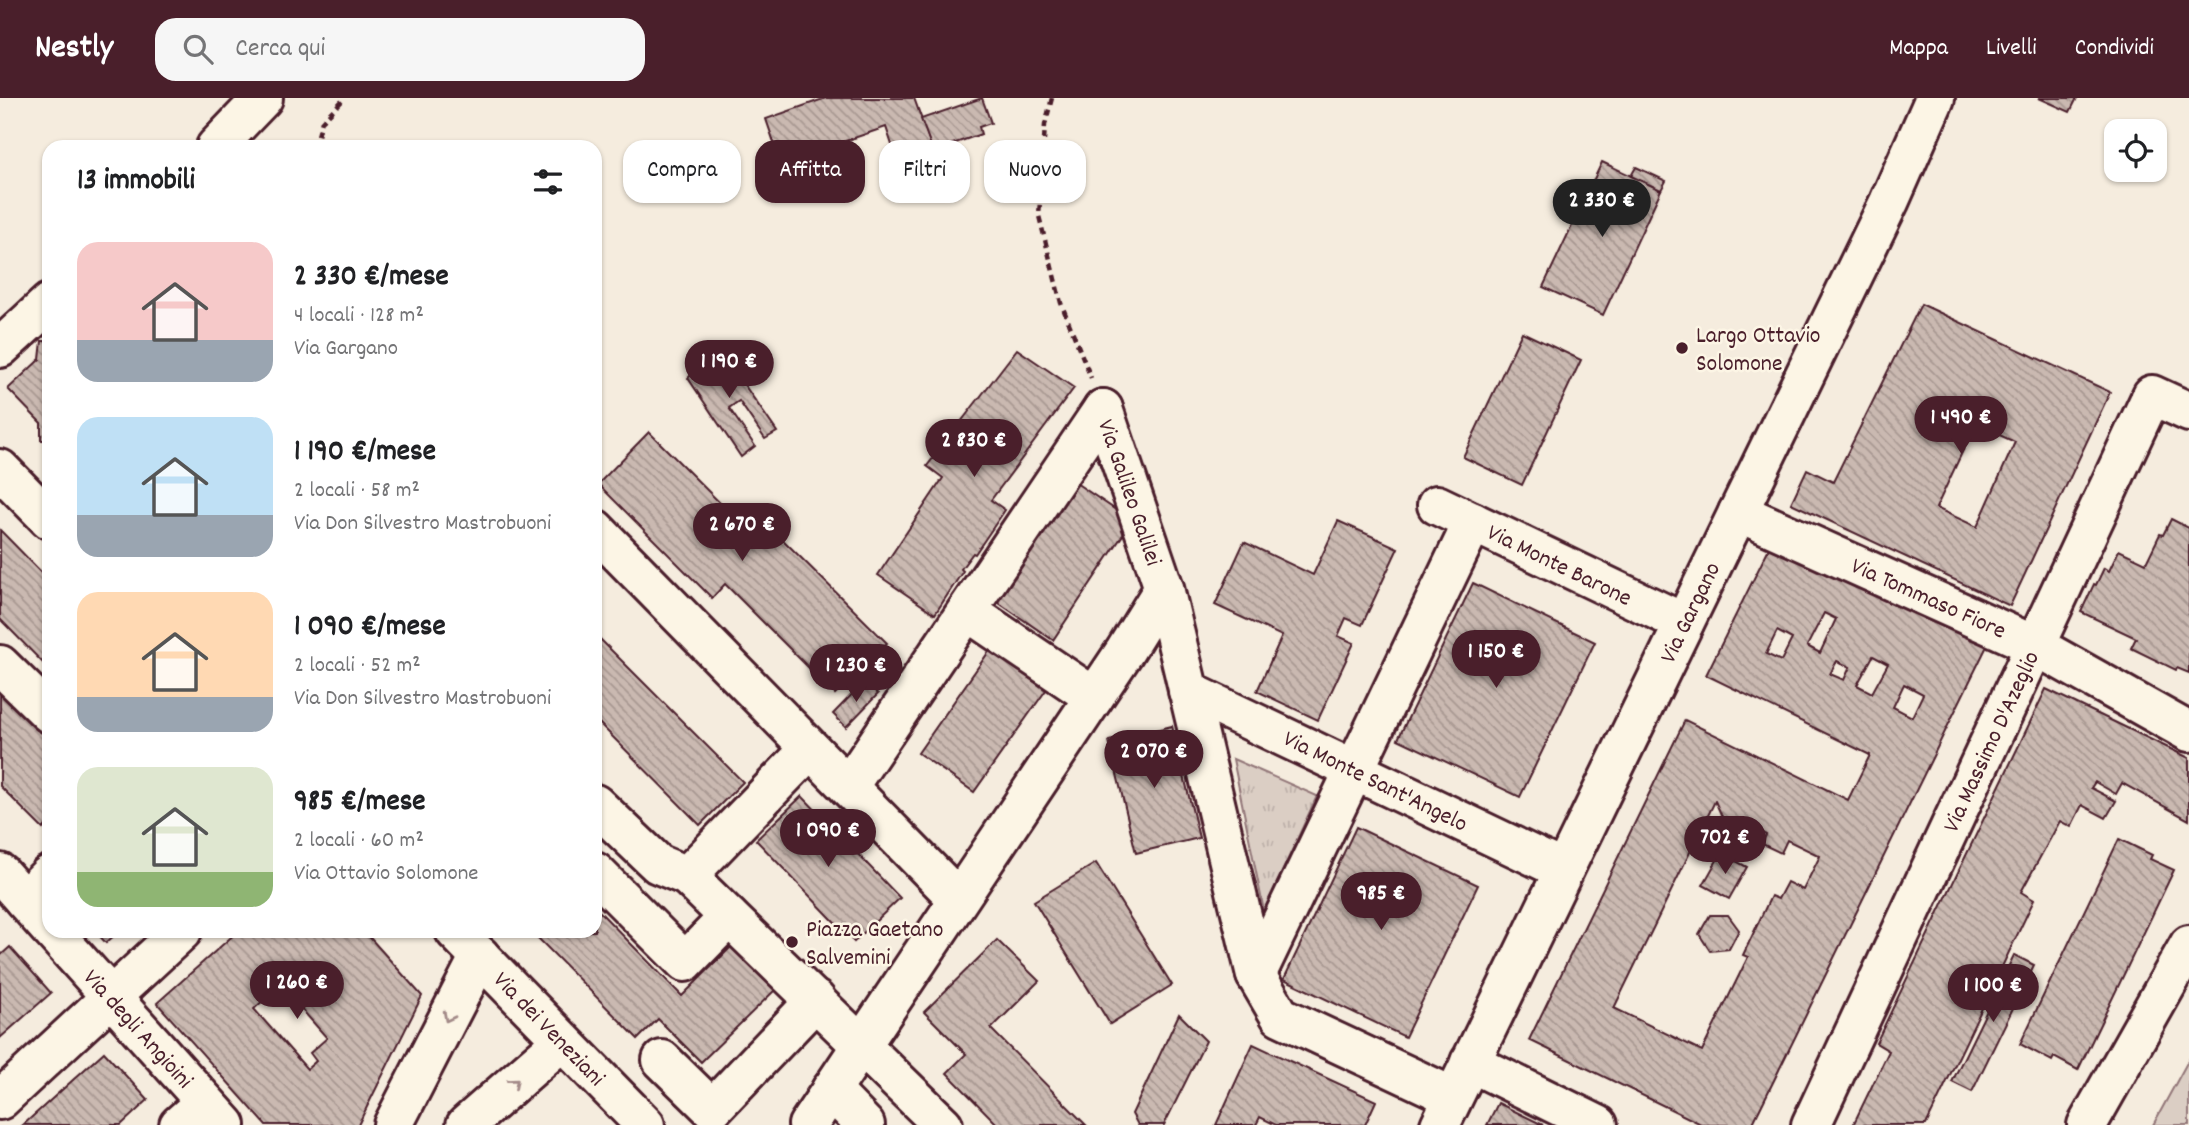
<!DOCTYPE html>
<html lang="it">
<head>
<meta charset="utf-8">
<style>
	:root { --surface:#fff; --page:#f6f6f6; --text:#202124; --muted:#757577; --accent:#4a1f2b }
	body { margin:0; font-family:Dekko,sans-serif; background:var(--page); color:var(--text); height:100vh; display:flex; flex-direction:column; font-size:26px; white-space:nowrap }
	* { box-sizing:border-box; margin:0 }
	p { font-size:23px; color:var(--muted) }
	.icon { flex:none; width:38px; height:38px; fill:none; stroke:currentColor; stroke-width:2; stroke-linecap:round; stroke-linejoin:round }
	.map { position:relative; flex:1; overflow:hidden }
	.sheet { position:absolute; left:42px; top:42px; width:560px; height:798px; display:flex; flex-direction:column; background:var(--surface); border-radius:21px; box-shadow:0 2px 5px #0004 }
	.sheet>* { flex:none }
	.guide { position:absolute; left:623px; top:42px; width:665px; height:63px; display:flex; gap:14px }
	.buttons { position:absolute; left:2104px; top:21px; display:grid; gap:14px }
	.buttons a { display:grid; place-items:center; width:63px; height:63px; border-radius:14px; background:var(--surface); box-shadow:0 2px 5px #0004; font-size:35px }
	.price { position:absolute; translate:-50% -60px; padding:0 16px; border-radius:24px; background:var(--accent); color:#fff; font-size:23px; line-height:46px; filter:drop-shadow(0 2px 4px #0008) }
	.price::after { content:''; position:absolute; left:50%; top:42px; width:21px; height:16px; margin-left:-10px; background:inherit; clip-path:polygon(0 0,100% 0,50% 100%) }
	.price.active { background:#222; color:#fff }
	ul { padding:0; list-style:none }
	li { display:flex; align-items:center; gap:21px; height:175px; padding:0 35px }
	li span { display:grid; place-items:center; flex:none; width:196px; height:140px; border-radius:21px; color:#555 }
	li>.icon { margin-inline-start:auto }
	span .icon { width:84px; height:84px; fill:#fffc; stroke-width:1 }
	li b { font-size:30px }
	h2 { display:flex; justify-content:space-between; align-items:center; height:84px; padding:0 35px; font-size:30px }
	.chip { padding:0 24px; border-radius:21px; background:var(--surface); box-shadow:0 2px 5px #0004; font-size:24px; line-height:63px }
	.chip.active { background:var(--accent); color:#fff }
	header { display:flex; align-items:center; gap:42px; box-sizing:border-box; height:98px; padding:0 35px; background:var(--accent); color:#fff }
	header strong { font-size:33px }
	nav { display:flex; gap:38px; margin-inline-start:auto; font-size:24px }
	.search { width:490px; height:63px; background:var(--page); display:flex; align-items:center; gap:18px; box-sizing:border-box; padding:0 24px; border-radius:21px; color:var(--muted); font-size:26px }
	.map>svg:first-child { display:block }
	.grass { fill:url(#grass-tufts); stroke:#927678; stroke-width:2 }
	.park { fill:#dbcec4; stroke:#927678; stroke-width:2 }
	.building { fill:url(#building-back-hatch); stroke:#4a1f2b; stroke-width:2; fill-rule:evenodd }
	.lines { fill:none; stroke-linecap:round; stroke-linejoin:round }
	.minor-casing { stroke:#4a1f2b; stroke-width:44 }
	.major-casing { stroke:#4a1f2b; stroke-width:44 }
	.path { stroke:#4a1f2b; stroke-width:4.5; stroke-dasharray:7 5; stroke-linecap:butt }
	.minor { stroke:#fcf5e5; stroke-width:38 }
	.major { stroke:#fcf5e5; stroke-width:38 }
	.oneway { stroke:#a38a88 }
	.poi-dot { fill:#4a1f2b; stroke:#fcf5e5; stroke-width:2.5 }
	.labels { text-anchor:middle; stroke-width:5; stroke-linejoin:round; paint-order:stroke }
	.poi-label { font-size:24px; fill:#4a1f2b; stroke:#fcf5e5; text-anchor:start }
	.street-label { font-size:24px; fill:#4a1f2b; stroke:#fcf5e5 }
</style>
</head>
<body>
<header>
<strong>Nestly</strong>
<div class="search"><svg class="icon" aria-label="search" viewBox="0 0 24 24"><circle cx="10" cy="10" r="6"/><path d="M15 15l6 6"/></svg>Cerca qui</div>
<nav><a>Mappa</a><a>Livelli</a><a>Condividi</a></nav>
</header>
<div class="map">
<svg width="2189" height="1027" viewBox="0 0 2189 1027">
	<defs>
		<pattern id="grass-tufts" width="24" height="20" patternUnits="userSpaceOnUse" patternTransform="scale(1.75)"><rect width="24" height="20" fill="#dbcec4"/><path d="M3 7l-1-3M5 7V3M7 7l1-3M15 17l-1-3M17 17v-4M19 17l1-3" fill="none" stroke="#bdb0a9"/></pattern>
		<pattern id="building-back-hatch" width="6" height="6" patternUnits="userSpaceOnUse" patternTransform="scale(1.75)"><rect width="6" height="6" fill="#cab9b1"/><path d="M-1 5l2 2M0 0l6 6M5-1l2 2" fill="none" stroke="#a69690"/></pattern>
	</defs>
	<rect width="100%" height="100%" fill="#f5ecde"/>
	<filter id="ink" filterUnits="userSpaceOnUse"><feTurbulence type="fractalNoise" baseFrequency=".0143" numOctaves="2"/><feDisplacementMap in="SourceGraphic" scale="14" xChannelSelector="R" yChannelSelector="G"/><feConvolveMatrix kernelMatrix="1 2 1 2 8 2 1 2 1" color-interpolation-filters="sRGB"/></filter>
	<g filter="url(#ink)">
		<polygon class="grass" points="1233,661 1317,698 1264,813"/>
		<polygon class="park" points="2189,961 2189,1027 2153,1027"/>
		<g class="building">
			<polygon points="826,0 914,0 933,53 907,62 911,70 901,74 886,29 781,65 766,21"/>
			<polygon points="982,0 991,25 979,29 981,36 933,53 921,21"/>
			<polygon points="2039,0 2077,0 2070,14"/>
			<polygon points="1602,64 1661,92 1603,217 1543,189"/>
			<polygon points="1636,69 1666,83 1661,92 1631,78"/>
			<path d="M1921,206l189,88 -100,214 -219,-103 16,-34 26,13zM1981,314l12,6 -5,12 27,12 -38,85 -41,-19z"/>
			<polygon points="1522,234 1581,262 1522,387 1463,359"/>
			<polygon points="42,243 49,243 49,342 41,342 41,325 8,291 40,261"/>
			<polygon points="718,249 777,334 765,341 739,303 729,310 755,348 741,359 688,280"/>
			<polygon points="1017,251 1074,290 991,402 1005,412 975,456 973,455 961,471 963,473 935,516 878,477 943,380 927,368"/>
			<polygon points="649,334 759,444 772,431 887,545 835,596 725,486 712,500 598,386"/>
			<polygon points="1073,383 1132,423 1053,542 993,501"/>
			<polygon points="2171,421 2189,430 2189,575 2177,570 2176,572 2131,550 2136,540 2081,514 2094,486 2096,487 2104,470 2109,473 2119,452 2146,465 2160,436 2163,437"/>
			<polygon points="1338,423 1398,450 1362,527 1346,520 1338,538 1354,545 1318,622 1257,593 1282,538 1215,507 1244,444 1313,477"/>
			<polygon points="0,432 49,482 49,571 0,521"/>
			<path d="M1769,450l218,98 -235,479h-49l-174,-85 156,-320 163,80 22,-45 -164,-80zM1824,515l12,6 -16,34 -13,-7zM1777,533l15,8 -11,22 -15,-7zM1873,558l15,8 -16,29 -15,-8zM1837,563l13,6 -6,13 -14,-6zM1904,586l19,10 -11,23 -19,-10zM1715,703l13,29 6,-11 32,16 -4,9 19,9 6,-13 33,16 -17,34 -16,-8 -9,17 -7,-3 -28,59 5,2 -46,94 -88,-43z"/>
			<polygon points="1473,485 1595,544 1520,699 1398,641"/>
			<polygon points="595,536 743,684 700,727 595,621"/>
			<polygon points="990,552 1046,592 974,694 918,655"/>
			<polygon points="865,583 878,596 846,629 833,616"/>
			<polygon points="0,584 49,634 49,725 43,731 0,688"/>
			<polygon points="2046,591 2189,660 2189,722 2122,685 2116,696 2095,684 2091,690 2116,703 2106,720 2082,707 2071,729 2060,723 2021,794 2034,802 1926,1027 1853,1027 1889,953 1876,945"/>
			<polygon points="1172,628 1199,740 1136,755 1109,643"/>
			<polygon points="802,698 900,800 854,844 756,742"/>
			<polygon points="1356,729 1478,787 1405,939 1284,881"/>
			<polygon points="2119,741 2152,757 2150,761 2174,772 2078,972 2054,959 2052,963 2020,946"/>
			<polygon points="1721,755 1747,769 1729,801 1703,787"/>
			<polygon points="1096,765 1172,887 1110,926 1034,803"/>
			<polygon points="595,809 682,898 733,847 777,890 701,964 658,921 638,941 531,833 595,833"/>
			<polygon points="1710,817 1728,817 1739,832 1729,851 1710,853 1699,836"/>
			<polygon points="95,833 119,833 106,845"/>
			<path d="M238,833h126l58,65 -64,129h-92l-109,-122zM280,887l47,53 -17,15 6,8 -9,8 -53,-60z"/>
			<polygon points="997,842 1039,883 991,931 1086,1027 998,1027 947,975 966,956 924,914"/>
			<polygon points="10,849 51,895 0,940 0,858"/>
			<polygon points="2014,857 2034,867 1972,994 1952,984"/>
			<polygon points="1179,916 1206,943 1164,1027 1138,1027 1132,1016"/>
			<polygon points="1253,946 1376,1003 1365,1027 1276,1027 1260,1019 1256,1027 1216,1027"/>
			<polygon points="104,954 148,1002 121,1027 23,1027"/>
			<polygon points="1498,1005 1543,1027 1487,1027"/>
		</g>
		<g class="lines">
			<defs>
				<g id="minor">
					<polyline points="216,49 263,0"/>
					<polyline points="0,250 49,205"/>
					<polyline points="0,371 49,421"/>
					<polyline points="1437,407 1684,525"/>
					<polyline points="1738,414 2034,547 2189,634"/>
					<polyline points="595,431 958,801"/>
					<polyline points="1164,490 1256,877 1280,918 1453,999"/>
					<polyline points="967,513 1094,599"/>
					<polyline points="0,567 49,615"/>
					<polyline points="1188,593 1563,772"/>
					<polyline points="810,651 687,778 943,1027"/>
					<polyline points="848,689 1103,311"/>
					<polyline points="595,706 658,766 687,778"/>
					<polyline points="595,774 685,864 729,819"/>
					<polyline points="0,775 49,830"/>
					<polyline points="24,802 49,777"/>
					<polyline points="52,833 226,1027"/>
					<polyline points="455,833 645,1027"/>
					<polyline points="1256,877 1473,424"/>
					<polyline points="662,962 712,1011 816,902"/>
					<polyline points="1470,964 1598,1027"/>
					<polyline points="831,992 865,1027"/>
					<polyline points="0,1002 182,833"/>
					<polyline points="179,1027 205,1004"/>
					<polyline points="393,1027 480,858"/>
					<polyline points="466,1027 562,943"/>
					<polyline points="808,1027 1125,553 1164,490 1103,311"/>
					<polyline points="1811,1027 2152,297 2189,314"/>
					<polyline points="2087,1027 2189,847"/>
				</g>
				<polyline id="major" points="1440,1027 1889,104 1935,0"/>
			</defs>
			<use href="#minor" class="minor-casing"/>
			<use href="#major" class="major-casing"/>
			<g class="path">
				<polyline points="1052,0 1045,27 1039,118 1061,205 1091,280"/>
				<polyline points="315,49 322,23 345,0"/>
			</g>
			<use href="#minor" class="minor"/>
			<use href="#major" class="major"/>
		</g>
		<defs><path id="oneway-chevron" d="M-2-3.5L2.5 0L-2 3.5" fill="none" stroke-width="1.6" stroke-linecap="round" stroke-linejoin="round" transform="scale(1.75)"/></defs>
		<g class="oneway">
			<use href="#oneway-chevron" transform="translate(448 919) rotate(117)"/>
			<use href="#oneway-chevron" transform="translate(514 985) rotate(-41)"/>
		</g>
	</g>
	<g class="poi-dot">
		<circle cx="1682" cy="250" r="7"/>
		<circle cx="792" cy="844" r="7"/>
	</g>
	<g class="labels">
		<g class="poi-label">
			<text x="1696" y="244">Largo Ottavio<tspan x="1696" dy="28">Solomone</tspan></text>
			<text x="806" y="838">Piazza Gaetano<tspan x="806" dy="28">Salvemini</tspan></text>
		</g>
		<g class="street-label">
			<text transform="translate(1131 394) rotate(71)" y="8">Via Galileo Galilei</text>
			<text transform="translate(1560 466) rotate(26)" y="8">Via Monte Barone</text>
			<text transform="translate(1929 499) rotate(24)" y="8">Via Tommaso Fiore</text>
			<text transform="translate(1689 514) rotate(-64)" y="8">Via Gargano</text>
			<text transform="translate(1990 643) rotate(-65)" y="8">Via Massimo D'Azeglio</text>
			<text transform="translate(1376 682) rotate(26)" y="8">Via Monte Sant'Angelo</text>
			<text transform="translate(139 930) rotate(48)" y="8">Via degli Angioini</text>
			<text transform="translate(550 930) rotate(46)" y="8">Via dei Veneziani</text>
		</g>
	</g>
</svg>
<div class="buttons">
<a><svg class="icon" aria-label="locate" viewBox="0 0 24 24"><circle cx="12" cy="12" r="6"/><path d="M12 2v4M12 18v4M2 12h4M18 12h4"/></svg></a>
</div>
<b class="price active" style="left:1602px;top:141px">2 330 €</b>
<b class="price" style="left:729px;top:302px">1 190 €</b>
<b class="price" style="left:1961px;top:358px">1 490 €</b>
<b class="price" style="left:974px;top:381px">2 830 €</b>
<b class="price" style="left:742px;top:465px">2 670 €</b>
<b class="price" style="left:1496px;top:592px">1 150 €</b>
<b class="price" style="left:856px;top:606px">1 230 €</b>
<b class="price" style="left:1154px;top:692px">2 070 €</b>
<b class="price" style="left:828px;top:771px">1 090 €</b>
<b class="price" style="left:1725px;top:778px">702 €</b>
<b class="price" style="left:1381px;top:834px">985 €</b>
<b class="price" style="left:297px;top:923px">1 260 €</b>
<b class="price" style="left:1993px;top:926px">1 100 €</b>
<div class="guide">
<a class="chip">Compra</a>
<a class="chip active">Affitta</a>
<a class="chip">Filtri</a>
<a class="chip">Nuovo</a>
</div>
<section class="sheet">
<h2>13 immobili<svg class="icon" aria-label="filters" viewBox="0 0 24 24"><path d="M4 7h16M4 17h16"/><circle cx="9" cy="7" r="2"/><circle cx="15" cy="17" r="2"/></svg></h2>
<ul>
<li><span style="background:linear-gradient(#f6c9c9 70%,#9aa5b1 0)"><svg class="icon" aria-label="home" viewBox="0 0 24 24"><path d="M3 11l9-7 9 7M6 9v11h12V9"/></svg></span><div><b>2 330 €/mese</b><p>4 locali · 128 m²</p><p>Via Gargano</p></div></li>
<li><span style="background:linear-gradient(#bfe0f5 70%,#9aa5b1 0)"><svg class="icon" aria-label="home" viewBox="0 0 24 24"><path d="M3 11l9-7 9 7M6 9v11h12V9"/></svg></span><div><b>1 190 €/mese</b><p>2 locali · 58 m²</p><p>Via Don Silvestro Mastrobuoni</p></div></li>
<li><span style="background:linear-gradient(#ffd9b3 75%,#9aa5b1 0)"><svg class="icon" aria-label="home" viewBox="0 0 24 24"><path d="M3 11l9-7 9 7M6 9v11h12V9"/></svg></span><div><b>1 090 €/mese</b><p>2 locali · 52 m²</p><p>Via Don Silvestro Mastrobuoni</p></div></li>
<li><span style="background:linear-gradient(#dfe7d0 75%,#8fb573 0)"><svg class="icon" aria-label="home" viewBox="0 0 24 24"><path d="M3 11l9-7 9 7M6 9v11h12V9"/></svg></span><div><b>985 €/mese</b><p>2 locali · 60 m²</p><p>Via Ottavio Solomone</p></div></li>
</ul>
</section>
</div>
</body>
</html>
